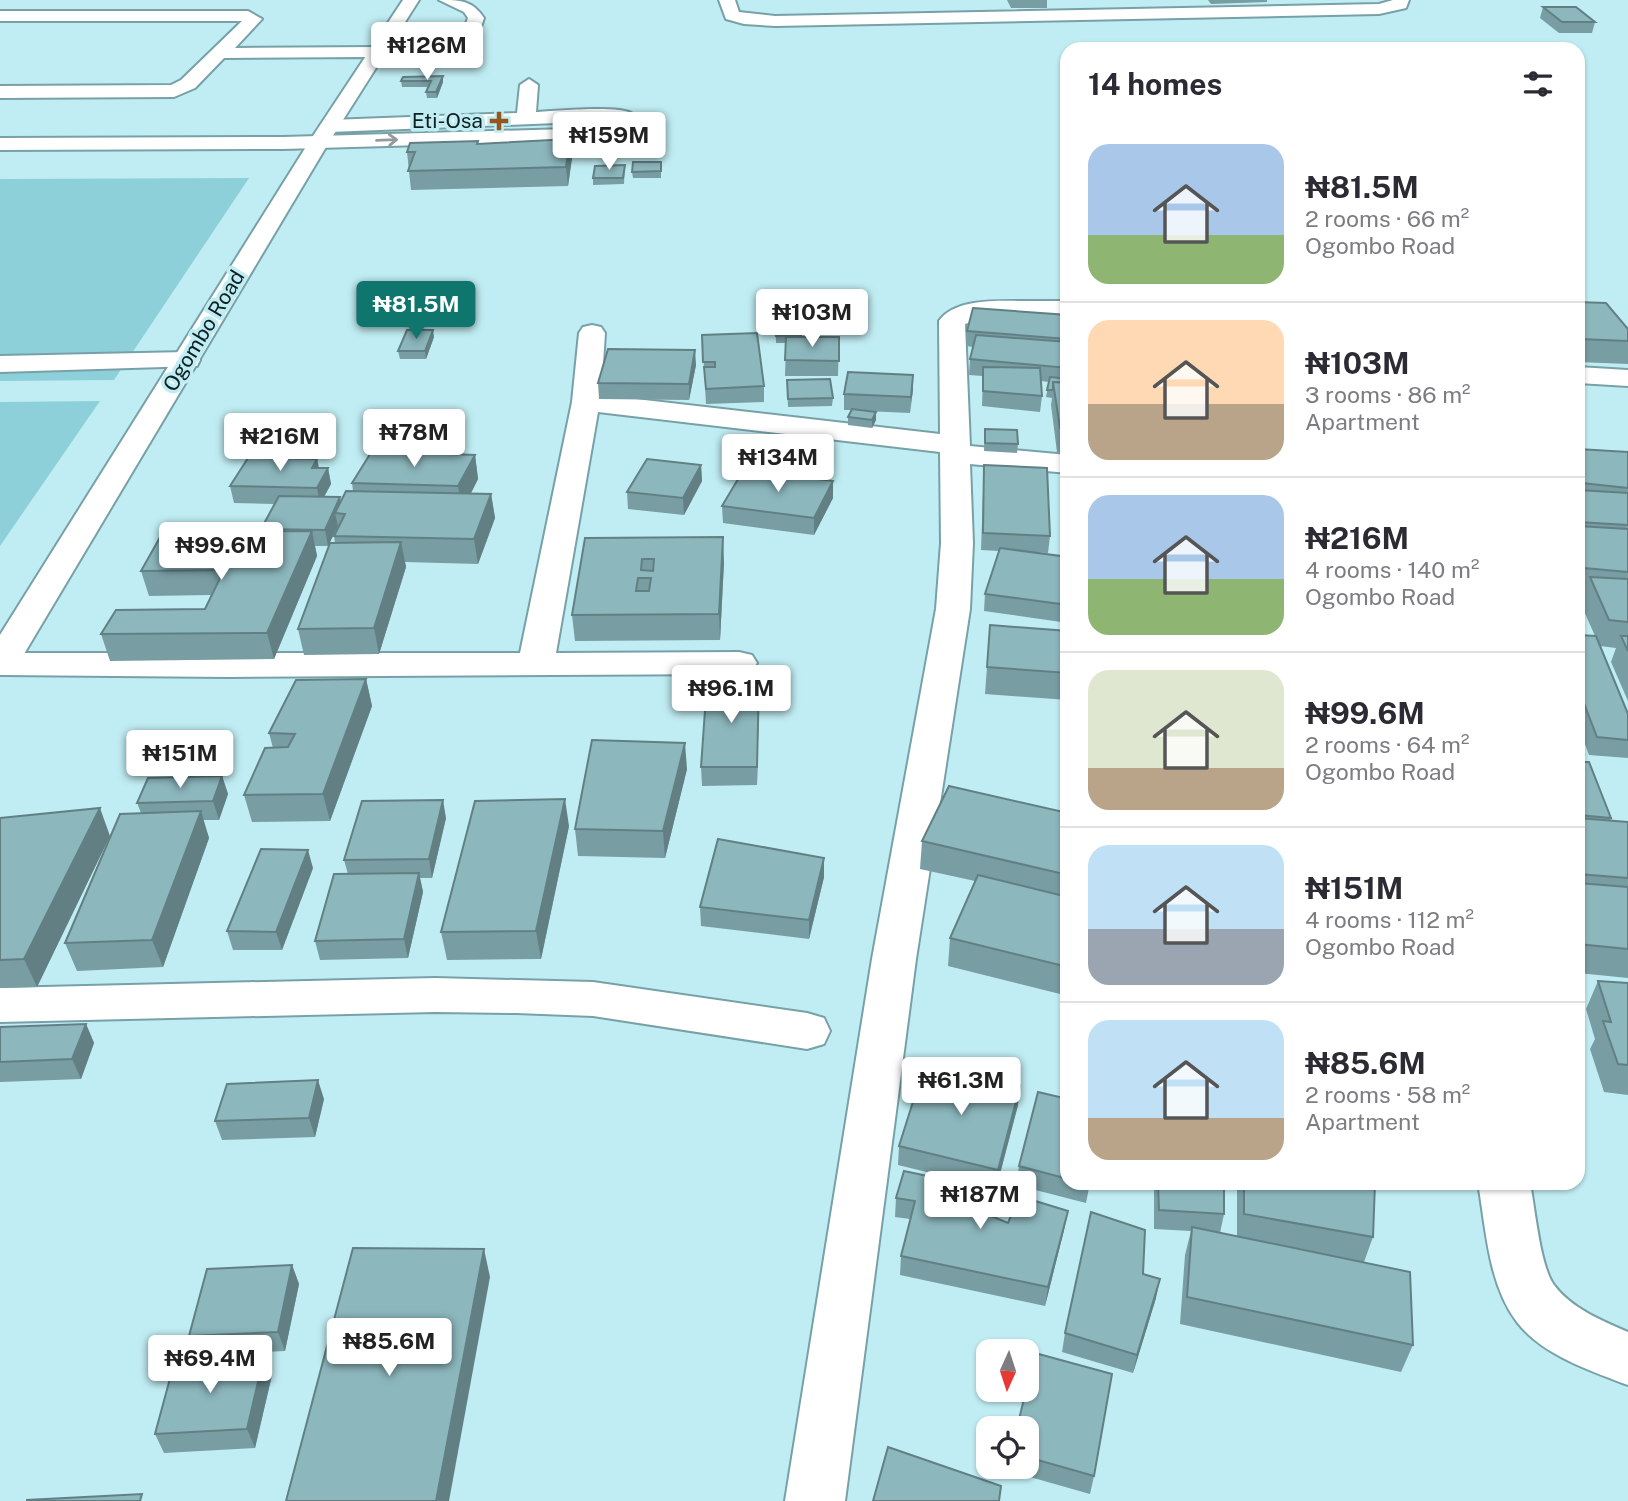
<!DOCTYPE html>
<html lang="en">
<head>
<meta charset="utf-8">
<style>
	:root { --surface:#fff; --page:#f7f7f7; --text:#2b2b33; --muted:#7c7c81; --line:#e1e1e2; --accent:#0f766e }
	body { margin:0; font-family:"Public Sans",sans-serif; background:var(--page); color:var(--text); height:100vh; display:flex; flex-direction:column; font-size:26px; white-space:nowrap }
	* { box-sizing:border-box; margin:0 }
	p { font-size:23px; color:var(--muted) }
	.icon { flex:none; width:38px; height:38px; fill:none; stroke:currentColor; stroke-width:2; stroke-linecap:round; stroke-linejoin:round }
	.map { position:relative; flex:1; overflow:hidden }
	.drawer { position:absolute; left:1060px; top:42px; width:525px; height:1148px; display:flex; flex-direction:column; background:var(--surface); border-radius:21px; box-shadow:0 2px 5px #0004 }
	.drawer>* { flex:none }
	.needle { width:46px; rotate:183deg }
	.fabs { position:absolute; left:976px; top:1339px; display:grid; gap:14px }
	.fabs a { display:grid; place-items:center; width:63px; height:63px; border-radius:14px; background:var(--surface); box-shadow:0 2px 5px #0004; font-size:35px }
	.price { position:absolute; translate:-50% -60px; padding:0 16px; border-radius:7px; background:#fff; color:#222; font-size:23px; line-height:46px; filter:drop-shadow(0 2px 4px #0008) }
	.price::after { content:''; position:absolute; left:50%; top:42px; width:21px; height:16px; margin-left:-10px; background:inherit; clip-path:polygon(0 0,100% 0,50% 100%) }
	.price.active { background:var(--accent); color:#fff }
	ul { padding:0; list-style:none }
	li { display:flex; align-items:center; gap:21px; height:175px; padding:0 28px }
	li+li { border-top:2px solid var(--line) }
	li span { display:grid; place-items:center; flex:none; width:196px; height:140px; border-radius:21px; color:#555 }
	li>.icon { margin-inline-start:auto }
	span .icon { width:84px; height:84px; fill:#fffc; stroke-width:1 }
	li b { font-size:30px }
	h2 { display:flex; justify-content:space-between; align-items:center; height:84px; padding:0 28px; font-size:30px }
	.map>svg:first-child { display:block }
	.green { fill:#8ed0d9 }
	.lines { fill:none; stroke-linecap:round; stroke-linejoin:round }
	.minor-casing { stroke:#77a1a7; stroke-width:4 }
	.major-casing { stroke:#77a1a7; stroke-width:4 }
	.minor { fill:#fff; fill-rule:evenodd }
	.major { fill:#fff; fill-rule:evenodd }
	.wall { fill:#789da3 }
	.shaded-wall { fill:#628084 }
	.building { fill:#8cb7bd; stroke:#628084; stroke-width:2; fill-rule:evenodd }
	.oneway { stroke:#939b9c }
	.poi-dot { fill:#95551e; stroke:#c0edf3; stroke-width:2.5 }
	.labels { text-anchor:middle; stroke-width:7; stroke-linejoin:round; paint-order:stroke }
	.far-poi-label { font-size:21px; fill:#0f2022; stroke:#c0edf3; text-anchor:end }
	.far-street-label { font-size:21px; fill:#0f2022; stroke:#c0edf3 }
</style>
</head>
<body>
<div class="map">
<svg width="1628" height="1501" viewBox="0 0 1628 1501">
	<rect width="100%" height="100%" fill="#c0edf3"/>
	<g class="green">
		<polygon points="249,178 114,380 0,381 0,179"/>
		<polygon points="100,401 0,546 0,402"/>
	</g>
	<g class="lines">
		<defs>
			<g id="minor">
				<path d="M439,0c21,0 33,0 45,18l-10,29 -47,14 -54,5 -6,-1 -3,-4 2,-4 -142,1 -29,30 -21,9 -174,1v-12l171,-1 10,-5 61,-59h-242v-10h248l14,8 -27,29 144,-1 6,1 1,6 39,-3 35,-11 8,-22 -4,-6z"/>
				<polygon points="719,0 735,0 739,12 775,16 1379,4 1393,0 1409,0 1406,8 1379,14 775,26 744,24 726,19"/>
				<path d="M529,79l9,6 -2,27c18,-1 82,-7 95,1 1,1 6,8 7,9l-5,10 -32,8 -318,9 -283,1v-12l283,-1 318,-9 16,-4 -11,-3 -276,11 -7,-2 -3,-4 3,-4 7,-2 187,-7 3,-28z"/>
				<path d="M1025,301h43v16h-79l-24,7 5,122 98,9v18l-98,-9 3,79 -3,66 -54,350 -71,542h-60l87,-542 64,-350 5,-66 -1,-91 -342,-40 -42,241 183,-1 13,3 5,8 -5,8 -13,3 -511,3 -227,-2 -1,-22h520l52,-251 7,-69 4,-6 9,-2 9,2 4,6 -4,62 339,39 -1,-113c16,-23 61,-20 86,-20z"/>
				<polygon points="187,352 197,354 200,360 197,366 0,372 0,356"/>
				<polygon points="1578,367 1628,370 1628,386 1578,383"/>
				<polygon points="435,978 593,982 807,1013 824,1018 830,1031 824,1044 807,1049 593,1016 516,1013 435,1012 0,1022 0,988"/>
				<path d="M1478,1183h52c5,25 10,83 24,102 17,23 48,36 74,47v53c-37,-14 -86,-30 -111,-63 -29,-38 -31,-94 -39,-139z"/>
			</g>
			<polygon id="major" points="403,0 419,0 329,142 18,664 13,672 0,675 0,635 309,142"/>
		</defs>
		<use href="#minor" class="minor-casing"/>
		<use href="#major" class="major-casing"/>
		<use href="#minor" class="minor"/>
		<use href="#major" class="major"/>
	</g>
	<g class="wall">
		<polygon points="1007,0 1047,0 1047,8 1011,8"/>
		<polygon points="1208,0 1267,0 1267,2 1211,4"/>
		<polygon points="1543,7 1595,22 1592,33 1559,33 1540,18"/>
		<polygon points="403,77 443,82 437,98 427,98 426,92 428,87 402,87 401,81"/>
		<polygon points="478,141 478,144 572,158 568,186 411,190 407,152"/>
		<polygon points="661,162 661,178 633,178 632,172"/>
		<polygon points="625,165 624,184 593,185 593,178"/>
		<polygon points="1578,302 1628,329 1628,364 1578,362"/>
		<polygon points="800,312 801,337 839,337 838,376 785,376 786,343 776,343 775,313"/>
		<polygon points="1068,315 1068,452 1057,452 1051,405 1052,398 1046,397 1049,382 1041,381 1042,396 1040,412 982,406 983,376 969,375 970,359 973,347 966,346 967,331"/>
		<polygon points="702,335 764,386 764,402 706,404"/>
		<polygon points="434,337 426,359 400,359 398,351"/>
		<polygon points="696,365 689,400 599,399 598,383"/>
		<polygon points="913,375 910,413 865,411 876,420 872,428 848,425 848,417 851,410 844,410 844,394"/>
		<polygon points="787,380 833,398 832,406 788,407"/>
		<polygon points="447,424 450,440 444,454 475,455 478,479 471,493 491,494 495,518 478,564 405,562 406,567 379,654 304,655 298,629 335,543 334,536 338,526 328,546 315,546 317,556 274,659 110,661 101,634 205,609 211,595 149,596 141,571 262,531 261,529 275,504 234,503 230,486 317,459 319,468 328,468 331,484 324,497 341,502 353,491 352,483 377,452"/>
		<polygon points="985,429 1018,444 1017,453 984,451"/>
		<polygon points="1578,449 1628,452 1628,701 1611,662 1616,648 1600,646 1628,714 1628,758 1589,755 1578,725 1578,635 1595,636 1580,602 1583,594 1578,594"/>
		<polygon points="701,465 702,481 684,515 628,509 627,492"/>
		<polygon points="984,465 1050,536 1048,553 1032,552 1068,557 1068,623 984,611 985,594 999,551 981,550"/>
		<polygon points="1067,479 1068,479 1068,528 1064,503"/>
		<polygon points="833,481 833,498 814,535 723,523 722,506"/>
		<polygon points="585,538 724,562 720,640 575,641 572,615"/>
		<polygon points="990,625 1068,631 1068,700 985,694"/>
		<polygon points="366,679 372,706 330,821 252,822 244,795 273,748 269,733"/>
		<polygon points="759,699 757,785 702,786 701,767"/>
		<polygon points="1578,762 1611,818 1610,821 1628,822 1628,978 1578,973"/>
		<polygon points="687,769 665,858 578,856 575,829"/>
		<polygon points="222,776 228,794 219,820 203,820 209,838 163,967 77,971 65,943 141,813 137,803"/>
		<polygon points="1068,813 1068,996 948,966 950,938 975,881 920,869 922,841"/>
		<polygon points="0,818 110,836 37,987 0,988"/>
		<polygon points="446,818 432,878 420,878 423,892 408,958 320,960 315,941 348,874 344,860"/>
		<polygon points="569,826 541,959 447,960 441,932"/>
		<polygon points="824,858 824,877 809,939 701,926 700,907"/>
		<polygon points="313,868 282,950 233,950 227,931"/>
		<polygon points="1598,981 1628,983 1628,1095 1604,1092 1590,1049 1595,1039 1586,1009"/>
		<polygon points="86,1024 94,1043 81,1079 0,1082 0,1027"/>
		<polygon points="324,1099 315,1137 222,1140 215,1121"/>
		<polygon points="1068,1099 1068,1183 1090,1183 1086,1203 1016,1185 1019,1166"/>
		<polygon points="1018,1105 996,1189 898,1165 899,1146"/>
		<polygon points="904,1171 991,1216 1008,1223 1068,1211 1064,1230 1045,1306 900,1275 901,1256 910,1219 895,1217 896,1198"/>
		<polygon points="1154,1183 1224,1183 1224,1214 1220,1233 1237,1236 1237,1183 1375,1183 1373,1237 1364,1262 1413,1345 1401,1372 1180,1324 1185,1255 1191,1231 1154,1229"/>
		<polygon points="292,1265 299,1284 285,1351 197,1355 189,1336"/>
		<polygon points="1143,1274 1156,1298 1133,1373 1062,1352 1065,1333"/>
		<polygon points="272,1375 255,1448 164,1453 155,1434"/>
		<polygon points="1027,1428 1094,1476 1090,1494 1009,1471 1009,1466 1027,1466"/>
	</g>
	<g class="shaded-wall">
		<polygon points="443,76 443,82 437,98 436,92"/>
		<polygon points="570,139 572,158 568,186 566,167"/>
		<polygon points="433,330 434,337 426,359 425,351"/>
		<polygon points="695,350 696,365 689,400 689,384"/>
		<polygon points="913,375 913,390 910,413 911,397"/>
		<polygon points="876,412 876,420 872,428 872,420"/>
		<polygon points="447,424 450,440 438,469 435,452"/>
		<polygon points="475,455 478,479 462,511 458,486"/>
		<polygon points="317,459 320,475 312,468"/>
		<polygon points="701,465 702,481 684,515 683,498"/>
		<polygon points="328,468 331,484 320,504 317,488"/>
		<polygon points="833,481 833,498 814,535 814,518"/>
		<polygon points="491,494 495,518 478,564 474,539"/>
		<polygon points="340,497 343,514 335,513 338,526 328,546 325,530"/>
		<polygon points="312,531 317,556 274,659 267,633"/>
		<polygon points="723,537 724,562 720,640 719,614"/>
		<polygon points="401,542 406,567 379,654 374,628"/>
		<polygon points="366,679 372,706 330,821 323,794"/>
		<polygon points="759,681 759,699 757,785 757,767"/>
		<polygon points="685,743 687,769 665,858 663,831"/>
		<polygon points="222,776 228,794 219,820 213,801"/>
		<polygon points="565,799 569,826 541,959 536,931"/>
		<polygon points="443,800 446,818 432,878 429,859"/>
		<polygon points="100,808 110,836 37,987 24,959"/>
		<polygon points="201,811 209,838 163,967 152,940"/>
		<polygon points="308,850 313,868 282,950 276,932"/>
		<polygon points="824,858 824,877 809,939 809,920"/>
		<polygon points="419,873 423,892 408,958 404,939"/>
		<polygon points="86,1024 94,1043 81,1079 72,1059"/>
		<polygon points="318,1080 324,1099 315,1137 309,1118"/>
		<polygon points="1020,1086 1018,1105 996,1189 998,1170"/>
		<polygon points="1068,1211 1064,1230 1045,1306 1048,1287"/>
		<polygon points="484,1249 490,1277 449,1501 436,1501"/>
		<polygon points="292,1265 299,1284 285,1351 278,1332"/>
		<polygon points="1160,1279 1156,1298 1133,1373 1137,1355"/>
		<polygon points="264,1356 272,1375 255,1448 247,1429"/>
	</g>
	<g class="building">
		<polygon points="1543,7 1576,7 1595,22 1562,22"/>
		<polygon points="443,76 436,92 426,92 431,81 401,81 403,77"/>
		<polygon points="570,139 566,167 408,171 415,152 407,152 410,143 478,141 477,144"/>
		<polygon points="633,162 661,162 661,171 632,172"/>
		<polygon points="625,165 623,178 593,178 595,166"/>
		<polygon points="1578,302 1606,303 1628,329 1628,341 1579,339"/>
		<polygon points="973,308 1068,315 1068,339 967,331"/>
		<polygon points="800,312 801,335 776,336 775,313"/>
		<polygon points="407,330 433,330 425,351 398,351"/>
		<polygon points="757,333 764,386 706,389 704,367 715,367 715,362 703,362 702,335"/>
		<polygon points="976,335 1068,342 1068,368 970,359"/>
		<polygon points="786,337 839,337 839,361 785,360"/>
		<polygon points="608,349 695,350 689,384 598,383"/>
		<polygon points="983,367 1040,368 1042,396 983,391"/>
		<polygon points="848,372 913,375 911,397 844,394"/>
		<polygon points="1050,377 1068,379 1068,383 1053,382 1053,390 1047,390"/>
		<polygon points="830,379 833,398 788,399 787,380"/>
		<polygon points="1053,382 1068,383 1068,428 1060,428"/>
		<polygon points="852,409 876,412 872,420 848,417"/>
		<polygon points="389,424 447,424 435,452 377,452"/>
		<polygon points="985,429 1017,430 1018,444 985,443"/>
		<polygon points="1578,449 1628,452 1628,488 1582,483 1578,476"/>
		<polygon points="372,451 475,455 458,486 352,483"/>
		<polygon points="248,458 317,459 312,468 328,468 317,488 230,486"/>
		<polygon points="647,459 701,465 683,498 627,492"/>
		<polygon points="984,465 1047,468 1050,536 983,533"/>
		<polygon points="744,469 833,481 814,518 722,506"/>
		<polygon points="1578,490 1628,493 1628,525 1578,522"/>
		<polygon points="346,491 491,494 474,539 334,536 345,514 335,513"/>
		<polygon points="279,496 340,497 325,530 261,529"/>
		<polygon points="1578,526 1628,529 1628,572 1584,568 1578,556"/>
		<polygon points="312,531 267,633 101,634 116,610 205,609 224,570 141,571 163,532"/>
		<path d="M723,537l-4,77 -147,1 13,-77zM642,559h12l-1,12 -12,-1zM638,578h13l-2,13h-13z"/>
		<polygon points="401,542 374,628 298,629 330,543"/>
		<polygon points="1000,548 1068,557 1068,605 985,594"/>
		<polygon points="1590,577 1628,579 1628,622 1609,620"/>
		<polygon points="990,625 1068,631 1068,673 987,667"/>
		<polygon points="1578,635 1596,636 1628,714 1628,740 1597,737 1578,688"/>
		<polygon points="1621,636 1628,636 1628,651"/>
		<polygon points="366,679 323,794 244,795 265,748 288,747 295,734 269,733 296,680"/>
		<polygon points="759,681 757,767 701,767 707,682"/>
		<polygon points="592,740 685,743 663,831 575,829"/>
		<polygon points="1578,762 1589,762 1611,818 1578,815"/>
		<polygon points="222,776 213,801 137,803 148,778"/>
		<polygon points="949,786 1068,813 1068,875 922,841"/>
		<polygon points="565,799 536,931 441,932 475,801"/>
		<polygon points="443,800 429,859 344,860 362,801"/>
		<polygon points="100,808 24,959 0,960 0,818"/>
		<polygon points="201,811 152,940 65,943 120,814"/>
		<polygon points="1578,818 1628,822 1628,878 1578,874"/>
		<polygon points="718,839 824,858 809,920 700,907"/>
		<polygon points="261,849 308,850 276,932 227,931"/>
		<polygon points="419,873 404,939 315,941 334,874"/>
		<polygon points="978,875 1068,897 1068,967 950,938"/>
		<polygon points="1578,883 1628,887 1628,949 1578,944"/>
		<polygon points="1598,981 1628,983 1628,1065 1618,1064 1603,1021 1611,1022"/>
		<polygon points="86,1024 72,1059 0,1062 0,1027"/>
		<polygon points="925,1064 1020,1086 998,1170 899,1146"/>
		<polygon points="318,1080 309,1118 215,1121 227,1084"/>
		<polygon points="1038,1092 1068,1099 1068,1179 1019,1166"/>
		<polygon points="904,1171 994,1190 991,1216 1008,1223 1019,1196 1068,1211 1048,1287 901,1256 915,1201 896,1198"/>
		<polygon points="1158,1183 1224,1183 1224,1214 1159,1210"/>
		<polygon points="1244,1183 1375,1183 1373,1237 1244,1214"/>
		<polygon points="1091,1212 1145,1230 1143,1274 1160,1279 1137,1355 1065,1333"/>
		<polygon points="1192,1227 1410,1272 1413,1345 1187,1297"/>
		<polygon points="353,1248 484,1249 436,1501 286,1501"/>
		<polygon points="292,1265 278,1332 189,1336 207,1269"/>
		<polygon points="1035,1353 1112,1374 1094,1476 1027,1457 1027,1428 1017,1428 1026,1390 1027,1390 1027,1385"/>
		<polygon points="264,1356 247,1429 155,1434 175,1360"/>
		<polygon points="888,1447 1001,1486 999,1501 873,1501"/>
		<polygon points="142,1494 140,1501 27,1501 27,1500"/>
	</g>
	<defs><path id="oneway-shaft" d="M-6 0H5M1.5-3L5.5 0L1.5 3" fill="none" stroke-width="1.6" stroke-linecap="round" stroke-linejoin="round" transform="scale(1.75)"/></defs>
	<use class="oneway" href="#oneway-shaft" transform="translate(387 140) rotate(-2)"/>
	<path class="poi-dot" d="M495.5 110.5h7v7h7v7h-7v7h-7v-7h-7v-7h7z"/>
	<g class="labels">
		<g class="far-poi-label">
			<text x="483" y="128">Eti-Osa</text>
		</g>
		<g class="far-street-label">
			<text transform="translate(204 331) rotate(-59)" y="7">Ogombo Road</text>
		</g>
	</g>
</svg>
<div class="fabs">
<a><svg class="needle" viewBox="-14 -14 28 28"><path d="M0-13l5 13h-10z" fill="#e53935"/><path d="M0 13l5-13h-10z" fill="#7c7c81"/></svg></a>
<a><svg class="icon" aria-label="locate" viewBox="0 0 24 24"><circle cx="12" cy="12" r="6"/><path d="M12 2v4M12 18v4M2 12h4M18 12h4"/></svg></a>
</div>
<b class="price" style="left:427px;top:82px">₦126M</b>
<b class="price" style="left:609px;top:172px">₦159M</b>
<b class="price active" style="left:416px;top:341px">₦81.5M</b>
<b class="price" style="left:812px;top:349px">₦103M</b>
<b class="price" style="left:414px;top:469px">₦78M</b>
<b class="price" style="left:280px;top:473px">₦216M</b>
<b class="price" style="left:778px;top:494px">₦134M</b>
<b class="price" style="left:221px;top:582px">₦99.6M</b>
<b class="price" style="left:731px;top:725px">₦96.1M</b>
<b class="price" style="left:180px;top:790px">₦151M</b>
<b class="price" style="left:961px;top:1117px">₦61.3M</b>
<b class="price" style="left:980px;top:1231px">₦187M</b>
<b class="price" style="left:389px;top:1378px">₦85.6M</b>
<b class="price" style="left:210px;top:1395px">₦69.4M</b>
<section class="drawer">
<h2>14 homes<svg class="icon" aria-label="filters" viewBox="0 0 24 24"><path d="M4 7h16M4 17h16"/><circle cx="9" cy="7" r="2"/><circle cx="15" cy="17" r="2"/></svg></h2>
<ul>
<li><span style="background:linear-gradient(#a9c7e8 65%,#8fb573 0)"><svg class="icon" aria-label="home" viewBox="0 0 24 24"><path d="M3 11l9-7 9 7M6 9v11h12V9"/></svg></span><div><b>₦81.5M</b><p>2 rooms · 66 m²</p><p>Ogombo Road</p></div></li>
<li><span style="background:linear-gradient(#ffd9b3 60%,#b9a48a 0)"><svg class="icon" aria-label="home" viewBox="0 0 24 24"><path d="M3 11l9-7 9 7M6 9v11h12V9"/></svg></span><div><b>₦103M</b><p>3 rooms · 86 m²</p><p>Apartment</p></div></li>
<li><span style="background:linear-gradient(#a9c7e8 60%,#8fb573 0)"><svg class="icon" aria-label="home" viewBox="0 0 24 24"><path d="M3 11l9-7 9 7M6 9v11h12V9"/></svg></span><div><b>₦216M</b><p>4 rooms · 140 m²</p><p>Ogombo Road</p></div></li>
<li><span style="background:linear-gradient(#dfe7d0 70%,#b9a48a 0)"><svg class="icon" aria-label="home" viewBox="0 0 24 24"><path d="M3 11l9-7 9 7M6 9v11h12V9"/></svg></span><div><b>₦99.6M</b><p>2 rooms · 64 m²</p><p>Ogombo Road</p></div></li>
<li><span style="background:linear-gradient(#bfe0f5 60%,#9aa5b1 0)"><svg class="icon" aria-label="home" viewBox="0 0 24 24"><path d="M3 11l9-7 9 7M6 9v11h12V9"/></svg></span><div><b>₦151M</b><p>4 rooms · 112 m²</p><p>Ogombo Road</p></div></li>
<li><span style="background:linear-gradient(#bfe0f5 70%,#b9a48a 0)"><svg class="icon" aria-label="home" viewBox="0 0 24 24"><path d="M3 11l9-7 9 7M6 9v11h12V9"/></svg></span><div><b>₦85.6M</b><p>2 rooms · 58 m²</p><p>Apartment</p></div></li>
</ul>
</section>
</div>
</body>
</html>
